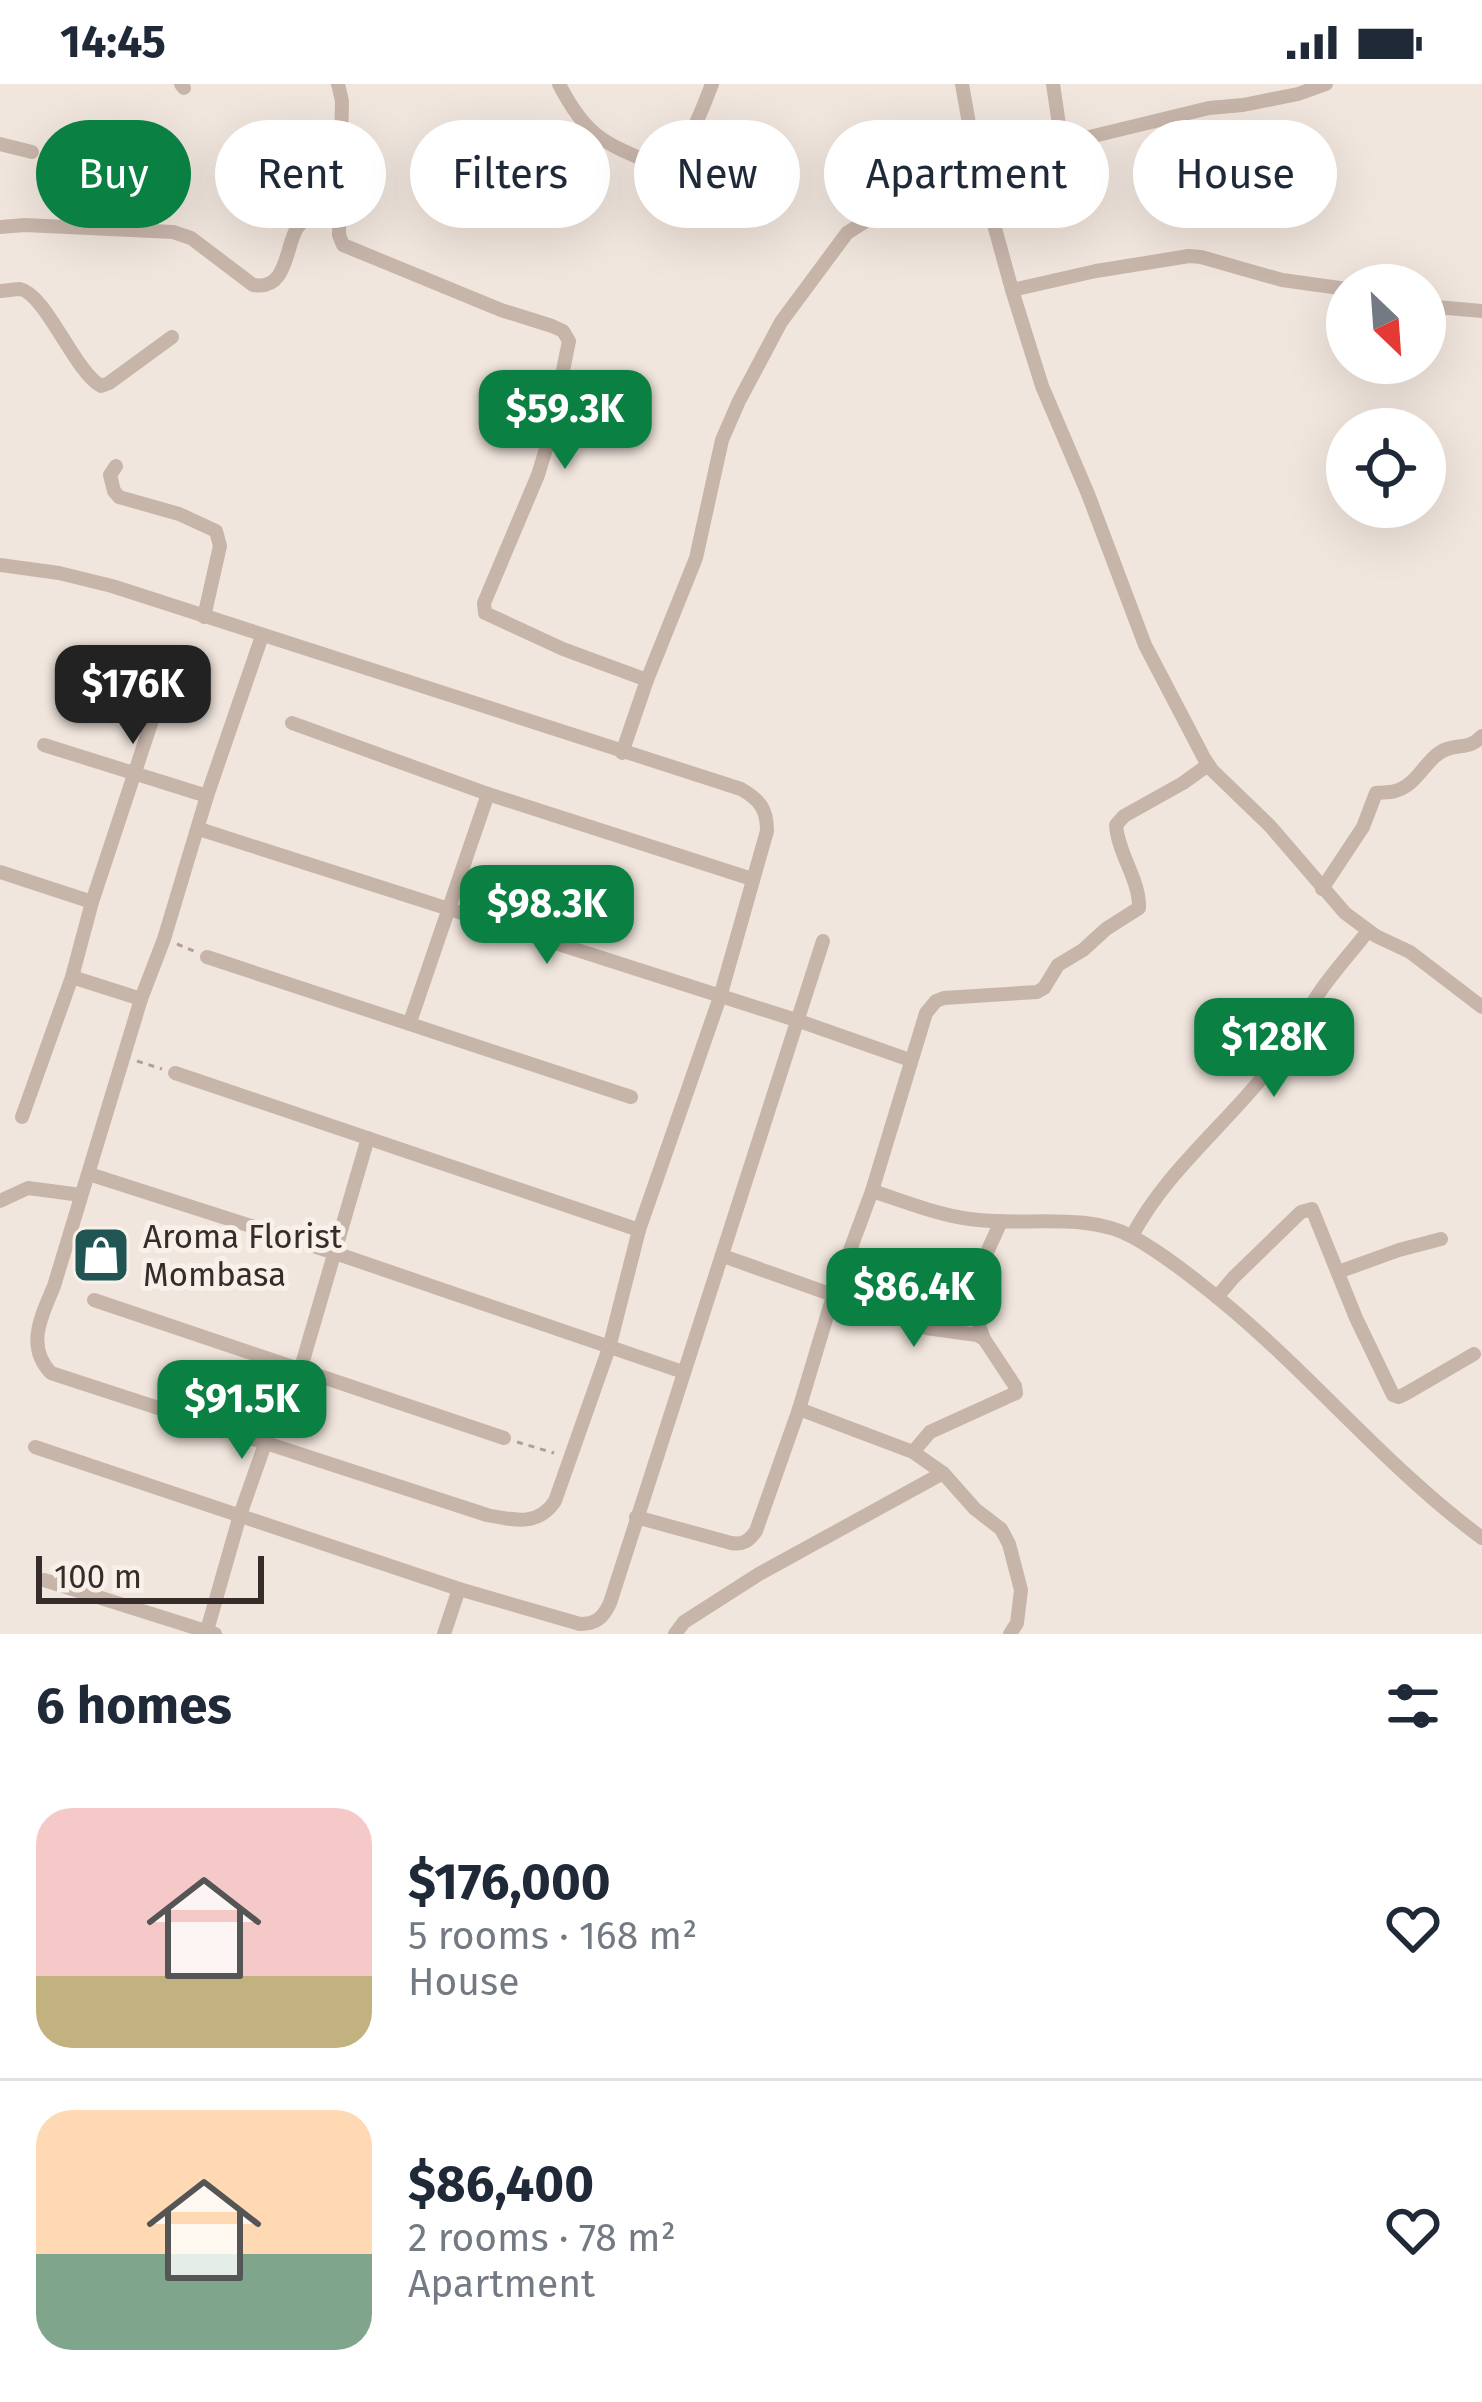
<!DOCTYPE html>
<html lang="en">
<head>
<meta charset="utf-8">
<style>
	:root { --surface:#fff; --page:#f6f6f7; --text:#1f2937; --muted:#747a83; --line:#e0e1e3; --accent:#0b8043 }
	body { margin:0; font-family:"Fira Sans",sans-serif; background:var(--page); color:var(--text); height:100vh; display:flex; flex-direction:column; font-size:45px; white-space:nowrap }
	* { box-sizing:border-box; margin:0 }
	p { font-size:39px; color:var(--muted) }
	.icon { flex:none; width:66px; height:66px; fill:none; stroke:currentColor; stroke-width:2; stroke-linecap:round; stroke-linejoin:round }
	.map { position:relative; height:1550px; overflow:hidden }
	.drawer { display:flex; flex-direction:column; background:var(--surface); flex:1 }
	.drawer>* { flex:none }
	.banner { position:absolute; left:36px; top:36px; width:1410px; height:108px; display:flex; gap:24px }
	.needle { width:78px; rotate:155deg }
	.fabs { position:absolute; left:1326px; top:180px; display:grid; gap:24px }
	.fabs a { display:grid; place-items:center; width:120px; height:120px; border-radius:50%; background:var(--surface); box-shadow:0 12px 48px #0002; font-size:60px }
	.scale { position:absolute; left:36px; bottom:30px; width:228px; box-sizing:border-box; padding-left:12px; border:6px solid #362c29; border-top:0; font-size:33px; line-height:42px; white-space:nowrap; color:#362c29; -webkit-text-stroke:9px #f9f0e9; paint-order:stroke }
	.price { position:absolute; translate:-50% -102px; padding:0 27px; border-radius:24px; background:var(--accent); color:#fff; font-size:39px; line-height:78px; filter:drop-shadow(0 3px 6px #0008) }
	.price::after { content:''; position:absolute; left:50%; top:72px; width:36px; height:27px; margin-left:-18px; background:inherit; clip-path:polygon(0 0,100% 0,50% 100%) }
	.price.current { background:#222; color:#fff }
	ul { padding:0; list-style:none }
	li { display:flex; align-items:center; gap:36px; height:300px; padding:0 36px }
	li+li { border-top:3px solid var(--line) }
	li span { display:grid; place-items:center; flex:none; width:336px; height:240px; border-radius:36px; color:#555 }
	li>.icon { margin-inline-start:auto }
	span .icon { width:144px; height:144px; fill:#fffc; stroke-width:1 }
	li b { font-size:51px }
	h2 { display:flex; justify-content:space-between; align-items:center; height:144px; padding:0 36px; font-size:51px }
	.pill { padding:0 42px; border-radius:54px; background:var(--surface); box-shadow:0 12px 48px #0002; font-size:42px; line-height:108px }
	.pill.current { background:var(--accent); color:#fff }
	.status { display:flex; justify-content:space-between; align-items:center; height:84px; padding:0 60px; background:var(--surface); direction:ltr }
	.status svg { height:33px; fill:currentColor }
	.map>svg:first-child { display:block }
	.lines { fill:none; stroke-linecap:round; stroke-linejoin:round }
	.path { stroke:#b49f94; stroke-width:3; stroke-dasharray:6 6; stroke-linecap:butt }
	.minor { stroke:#c8b5aa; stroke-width:14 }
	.labels { text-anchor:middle; stroke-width:10; stroke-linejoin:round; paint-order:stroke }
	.poi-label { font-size:33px; fill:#362c29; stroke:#f9f0e9; text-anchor:start }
</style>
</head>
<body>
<div class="status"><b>14:45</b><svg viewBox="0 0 49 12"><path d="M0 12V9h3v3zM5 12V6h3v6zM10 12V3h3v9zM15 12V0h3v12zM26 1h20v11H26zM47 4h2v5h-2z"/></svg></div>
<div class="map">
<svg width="1482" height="1550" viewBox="0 0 1482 1550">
	<rect width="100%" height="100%" fill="#f1e6dd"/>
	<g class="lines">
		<g class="path">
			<polyline points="177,860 196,868"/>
			<polyline points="137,977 162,985"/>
			<polyline points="517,1358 554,1369"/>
		</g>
		<g class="minor">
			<polyline points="181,0 184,4"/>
			<polyline points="338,0 342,17 339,151 343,161 501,226 552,242 563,247 569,257 549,355 538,391 484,519 485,529 563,565 647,596"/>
			<path d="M559,0c29,57 49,60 104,84 22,-10 40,-61 49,-84"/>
			<polyline points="962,0 974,68 1012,206 1042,302 1088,410 1145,561 1204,674 1212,686 1270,742 1345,829 1376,852 1410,868 1482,923"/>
			<polyline points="1053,0 1062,61"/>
			<polyline points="0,60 32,68"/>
			<polyline points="982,97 1077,56 1209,24 1243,21 1298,10 1326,0"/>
			<path d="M0,143l25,-2 148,7 18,6 62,47c35,6 32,-38 44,-57 9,-13 29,-20 43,-27"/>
			<polyline points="1012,206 1096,187 1189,172 1201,173 1282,196 1347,205"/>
			<path d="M0,207c2,0 18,-2 20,-2 26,5 54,82 81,97l8,-3 63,-46"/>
			<polyline points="1425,222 1482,227"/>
			<polyline points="116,382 110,391 114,407 119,413 179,430 216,447 220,462 204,533"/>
			<path d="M0,481l59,8 53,13 629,203c19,11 26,20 26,42l-47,166 -81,233 -30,118 -54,153c-17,26 -42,19 -68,14l-436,-142c-26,-27 -9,-58 3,-87l87,-287 23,-60 43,-143 55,-160"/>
			<polyline points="292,639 488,710 752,795"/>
			<polyline points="44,661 207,712"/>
			<polyline points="622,669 647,596 696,474 722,356 739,317 781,238 847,149 974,68"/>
			<polyline points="199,745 799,937 910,976"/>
			<polyline points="0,788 92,818"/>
			<path d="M1322,805l41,-62 13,-34c6,-1 13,0 19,-2 24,-6 31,-35 52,-42 15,-5 23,0 35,-13"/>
			<polyline points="207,873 631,1013"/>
			<polyline points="72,893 141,915"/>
			<polyline points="410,938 488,710"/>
			<polyline points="175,989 639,1146"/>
			<polyline points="22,1033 72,893 92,818 167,591"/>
			<polyline points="89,1090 335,1169 683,1288"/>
			<path d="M872,1107c32,10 65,24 98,28 52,8 115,-8 163,18 32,18 62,42 90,65 90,74 165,167 259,236"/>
			<polyline points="0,1117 28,1104 81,1111"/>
			<path d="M1132,1152c33,-63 90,-108 134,-163 19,-24 35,-51 51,-77 15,-23 34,-43 51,-65"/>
			<polyline points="723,1172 926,1244 977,1251 984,1255 1015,1302 1016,1309 930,1348 913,1368"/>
			<polyline points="1338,1188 1399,1166 1441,1155"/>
			<polyline points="1217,1213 1234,1193 1301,1128 1312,1125 1356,1234 1393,1311 1399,1313 1407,1309 1474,1270"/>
			<polyline points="94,1216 504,1354"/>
			<path d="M984,1255c-21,-53 -3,-70 17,-118"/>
			<polyline points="300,1287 368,1054"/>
			<polyline points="799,1325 913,1368 943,1389 975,1425 1001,1445 1009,1460 1021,1506 1017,1539 1010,1550"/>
			<path d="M35,1363l424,142 121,35c16,0 23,-6 30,-21l213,-662"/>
			<path d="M636,1433l95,26c12,2 18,-2 25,-12l43,-122 34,-113 39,-105 54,-178 10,-12 8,-3 93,-6 7,-4 14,-23 25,-15 23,-21 33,-21c1,-28 -21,-54 -23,-83l8,-9 59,-33 25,-18"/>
			<polyline points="44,1496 215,1550"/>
			<polyline points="206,1550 240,1431 265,1360"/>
			<polyline points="444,1550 459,1505"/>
			<polyline points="675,1550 684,1538 759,1490 943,1389"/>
		</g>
	</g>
	<defs>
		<symbol id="shop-square" viewBox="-11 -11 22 22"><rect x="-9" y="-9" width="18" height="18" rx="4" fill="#215554" stroke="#f9f0e9"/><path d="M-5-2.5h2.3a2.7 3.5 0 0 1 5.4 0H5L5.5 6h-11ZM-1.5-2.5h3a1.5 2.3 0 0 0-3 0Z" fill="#fff"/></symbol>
	</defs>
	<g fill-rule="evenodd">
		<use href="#shop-square" x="68" y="1138" width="66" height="66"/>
	</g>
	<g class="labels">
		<g class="poi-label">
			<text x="143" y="1164">Aroma Florist<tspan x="143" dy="38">Mombasa</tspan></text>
		</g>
	</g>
</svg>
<div class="fabs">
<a><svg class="needle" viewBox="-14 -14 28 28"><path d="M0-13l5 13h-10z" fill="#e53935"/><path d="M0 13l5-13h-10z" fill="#747a83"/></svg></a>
<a><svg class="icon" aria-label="locate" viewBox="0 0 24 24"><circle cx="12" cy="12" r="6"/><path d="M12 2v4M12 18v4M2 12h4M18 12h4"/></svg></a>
</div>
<div class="scale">100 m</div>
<b class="price" style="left:565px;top:388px">$59.3K</b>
<b class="price current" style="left:133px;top:663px">$176K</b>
<b class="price" style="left:547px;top:883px">$98.3K</b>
<b class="price" style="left:1274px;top:1016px">$128K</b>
<b class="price" style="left:914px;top:1266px">$86.4K</b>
<b class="price" style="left:242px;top:1378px">$91.5K</b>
<div class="banner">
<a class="pill current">Buy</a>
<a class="pill">Rent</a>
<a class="pill">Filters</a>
<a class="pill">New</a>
<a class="pill">Apartment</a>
<a class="pill">House</a>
</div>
</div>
<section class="drawer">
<h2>6 homes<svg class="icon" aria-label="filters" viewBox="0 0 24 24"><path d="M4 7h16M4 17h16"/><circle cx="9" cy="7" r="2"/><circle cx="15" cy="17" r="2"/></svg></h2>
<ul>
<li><span style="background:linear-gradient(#f6c9c9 70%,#c2b280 0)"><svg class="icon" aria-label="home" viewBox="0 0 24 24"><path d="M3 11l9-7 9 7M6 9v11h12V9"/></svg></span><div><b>$176,000</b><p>5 rooms · 168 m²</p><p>House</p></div><svg class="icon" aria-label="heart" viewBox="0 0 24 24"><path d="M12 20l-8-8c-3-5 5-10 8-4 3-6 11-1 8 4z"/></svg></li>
<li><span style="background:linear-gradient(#ffd9b3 60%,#7fa58c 0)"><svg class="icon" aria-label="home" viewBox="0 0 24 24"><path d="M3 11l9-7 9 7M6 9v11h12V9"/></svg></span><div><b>$86,400</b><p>2 rooms · 78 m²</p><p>Apartment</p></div><svg class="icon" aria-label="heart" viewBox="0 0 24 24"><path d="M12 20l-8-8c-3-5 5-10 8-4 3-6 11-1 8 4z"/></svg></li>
</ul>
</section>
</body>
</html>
